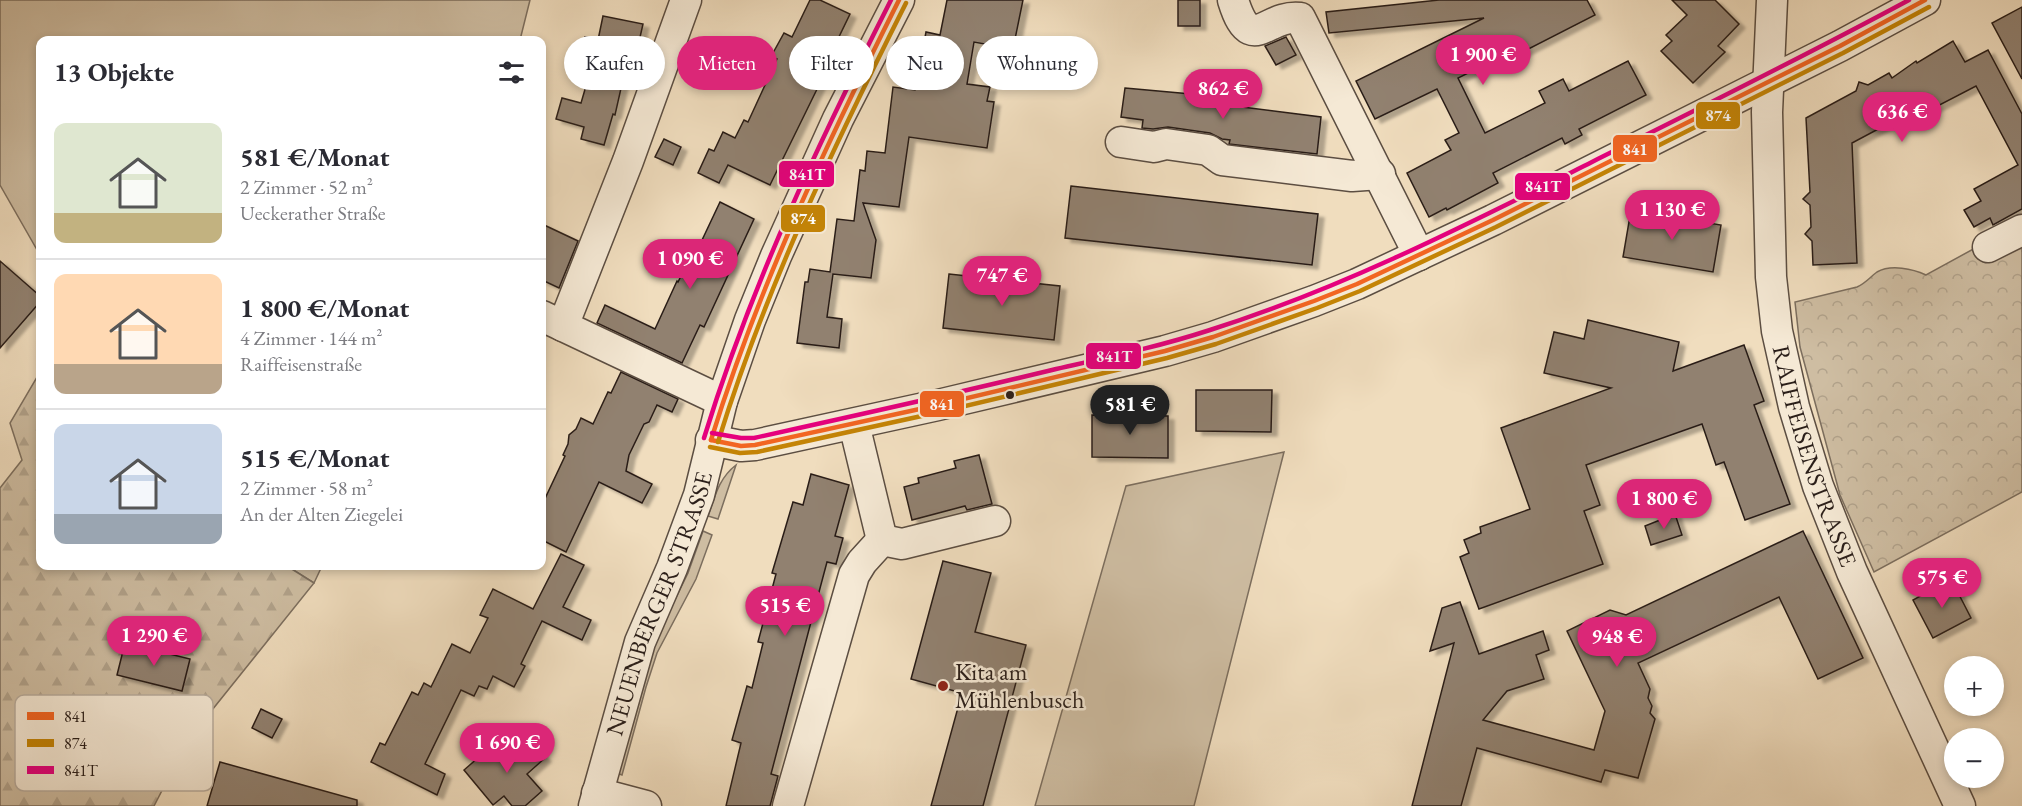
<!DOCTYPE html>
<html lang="de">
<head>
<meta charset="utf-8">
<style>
	:root { --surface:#fff; --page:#f7f7f7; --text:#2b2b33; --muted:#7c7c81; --line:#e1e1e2; --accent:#db2777 }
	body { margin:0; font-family:"EB Garamond",serif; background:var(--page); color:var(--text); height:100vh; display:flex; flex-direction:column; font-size:22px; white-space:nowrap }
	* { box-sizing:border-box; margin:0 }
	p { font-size:20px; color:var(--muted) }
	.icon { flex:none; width:33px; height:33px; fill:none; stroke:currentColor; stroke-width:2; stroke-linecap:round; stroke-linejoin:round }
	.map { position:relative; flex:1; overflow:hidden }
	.sheet { position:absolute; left:36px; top:36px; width:510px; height:534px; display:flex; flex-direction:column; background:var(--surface); border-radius:12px; box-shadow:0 3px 9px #0003 }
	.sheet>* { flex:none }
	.banner { position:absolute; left:564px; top:36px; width:570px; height:54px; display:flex; gap:12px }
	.fabs { position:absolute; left:1944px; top:656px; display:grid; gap:12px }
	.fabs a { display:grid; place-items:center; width:60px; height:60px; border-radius:50%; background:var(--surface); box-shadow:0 3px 9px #0003; font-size:30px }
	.price { position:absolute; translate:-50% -51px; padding:0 14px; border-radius:21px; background:var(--accent); color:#fff; font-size:20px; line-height:39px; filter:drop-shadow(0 2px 3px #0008) }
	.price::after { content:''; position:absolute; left:50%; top:36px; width:18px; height:14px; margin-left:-9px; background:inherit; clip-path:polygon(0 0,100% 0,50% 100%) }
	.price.on { background:#222; color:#fff }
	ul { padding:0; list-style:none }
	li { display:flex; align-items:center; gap:18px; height:150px; padding:0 18px }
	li+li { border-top:2px solid var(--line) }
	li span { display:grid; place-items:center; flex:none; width:168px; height:120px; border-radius:12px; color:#555 }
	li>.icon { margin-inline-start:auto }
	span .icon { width:72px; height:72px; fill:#fffc; stroke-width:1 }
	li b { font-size:26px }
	h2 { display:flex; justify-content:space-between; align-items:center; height:72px; padding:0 18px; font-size:26px }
	.pill { padding:0 21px; border-radius:27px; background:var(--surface); box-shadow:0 3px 9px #0003; font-size:21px; line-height:54px }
	.pill.on { background:var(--accent); color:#fff }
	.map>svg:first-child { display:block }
	.grass { fill:#cebda2; stroke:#7c6e5e; stroke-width:1.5 }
	.forest { fill:url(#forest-firs); stroke:#7c6e5e; stroke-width:1.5 }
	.park { fill:url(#park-crowns); stroke:#7c6e5e; stroke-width:1.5 }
	.building { fill:#91816f; stroke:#2a1e19; stroke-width:1.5; filter:url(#shadow) }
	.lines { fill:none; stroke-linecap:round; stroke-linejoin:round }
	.minor-casing { stroke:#5c4e42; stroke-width:33 }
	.minor { stroke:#f5e9d5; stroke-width:30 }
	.bus-1-casing { stroke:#f5e9d5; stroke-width:9 }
	.bus-2-casing { stroke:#f5e9d5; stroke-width:9 }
	.bus-3-casing { stroke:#f5e9d5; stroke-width:9 }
	.bus-1 { stroke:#f26522; stroke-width:4.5 }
	.bus-2 { stroke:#c48406; stroke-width:4.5 }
	.bus-3 { stroke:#e5007d; stroke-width:4.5 }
	.bus-dot { fill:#2a1e19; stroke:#f5e9d5; stroke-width:2 }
	.poi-dot { fill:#8f2418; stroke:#f5e9d5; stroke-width:2 }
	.labels { text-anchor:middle; stroke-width:5; stroke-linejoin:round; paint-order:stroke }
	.street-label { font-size:24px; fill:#2a1e19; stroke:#f5e9d5 }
	.poi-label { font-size:24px; fill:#2a1e19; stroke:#f5e9d5; text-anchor:start }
	.key { fill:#f5e9d5; stroke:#b8ac9d; stroke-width:1.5 }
	.key-label { font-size:16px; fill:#2a1e19 }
	.line-badge { stroke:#f5e9d5; stroke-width:2 }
	.badge-label { font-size:16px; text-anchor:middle; font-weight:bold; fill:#fff }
</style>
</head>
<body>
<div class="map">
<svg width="2022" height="806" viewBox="0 0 2022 806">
	<defs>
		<pattern id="forest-firs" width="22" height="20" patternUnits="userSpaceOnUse" patternTransform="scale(1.5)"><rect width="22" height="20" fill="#cebda2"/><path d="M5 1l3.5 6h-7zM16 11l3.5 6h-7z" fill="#b1a28b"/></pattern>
		<pattern id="park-crowns" width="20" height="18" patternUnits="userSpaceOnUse" patternTransform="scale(1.5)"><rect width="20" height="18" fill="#cebda2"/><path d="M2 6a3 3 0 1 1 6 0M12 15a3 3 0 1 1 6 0" fill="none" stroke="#b1a28b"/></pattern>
		<filter id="shadow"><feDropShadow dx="6" dy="4" stdDeviation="1.5" flood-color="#0004"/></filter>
	</defs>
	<rect width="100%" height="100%" fill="#f0ddbe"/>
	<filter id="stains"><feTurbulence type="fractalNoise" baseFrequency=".00333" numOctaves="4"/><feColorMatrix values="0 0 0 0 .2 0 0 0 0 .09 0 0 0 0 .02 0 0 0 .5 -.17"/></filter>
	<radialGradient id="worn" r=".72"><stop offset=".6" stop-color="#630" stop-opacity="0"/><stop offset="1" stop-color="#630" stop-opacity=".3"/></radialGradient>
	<g class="grass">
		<polygon points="0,0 530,0 520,40 40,40 40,255 0,185"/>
		<polygon points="1284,452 1194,806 1035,806 1126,486"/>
		<path d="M736,465l-18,54 -10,-3c7,-20 11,-38 28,-51z"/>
		<polygon points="703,531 712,535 696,579 657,653 646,687 622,775 614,772 639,680 667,616 688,573"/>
		<polygon points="287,566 322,566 314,583"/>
	</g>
	<polygon class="forest" points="40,372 40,566 287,566 314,583 188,740 154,806 0,806 0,488 22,460 10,423"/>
	<path class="park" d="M2022,238v254l-148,80 -34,-77 -40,-148 -5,-45 62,-15c9,-4 13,-10 20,-15 14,-8 36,-3 49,3l51,-28z"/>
	<g class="building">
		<polygon points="810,0 820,0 850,14 819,78 822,79 770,185 728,165 719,183 698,173 709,149 714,151 723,132 735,138 744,120 748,122 777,59 772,57 773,53 784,33 792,37"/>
		<polygon points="947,0 1023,0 1013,49 974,42 967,84 990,87 987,101 994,102 987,148 909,137 899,207 863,203 876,240 871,278 833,274 827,317 842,319 839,348 797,343 805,282 808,282 810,269 830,272 837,219 854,221 860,170 865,171 867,151 885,153 893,87 915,90 926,32 940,35"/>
		<rect x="1178" y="0" width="22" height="26"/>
		<polygon points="1439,0 1587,0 1595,15 1497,65 1494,60 1458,78 1485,133 1545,103 1539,91 1563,79 1569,91 1628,61 1646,95 1579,129 1582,135 1565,144 1562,138 1493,173 1498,183 1447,210 1446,208 1429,217 1407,173 1451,150 1445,140 1459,133 1437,89 1375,119 1356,81 1484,18 1329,33 1326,12"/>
		<polygon points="1672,0 1715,0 1739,24 1718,46 1725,52 1693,83 1661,51 1672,41 1666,35 1687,15"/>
		<polygon points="2022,7 2022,79 1992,23"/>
		<polygon points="603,16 643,24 636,55 629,53 615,115 613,114 604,145 581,139 584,127 556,119 562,98 581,103 593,62 580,59 585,37 598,40"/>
		<polygon points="1286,37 1296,55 1276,65 1265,46"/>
		<polygon points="1953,41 1965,62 1988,50 2022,114 2022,209 1993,225 1990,218 1974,227 1964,210 1981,201 1974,189 2018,165 1976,86 1928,111 1925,104 1852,143 1857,263 1813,265 1812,241 1805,234 1811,227 1810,205 1803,199 1810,192 1806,118 1856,91 1859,82 1868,85 1889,73 1892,78 1916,61 1917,63"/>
		<polygon points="1125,88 1224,97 1223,104 1234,106 1321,117 1317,154 1229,144 1230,140 1222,139 1210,133 1168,127 1153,129 1142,128 1143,120 1121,117"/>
		<polygon points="664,139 681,147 673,165 655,157"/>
		<polygon points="1071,186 1318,214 1312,265 1065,238"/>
		<polygon points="720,202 754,219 704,327 700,325 682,363 597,323 605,305 655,329 677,281 678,282 691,256 694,257"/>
		<polygon points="1631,210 1721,225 1713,272 1623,257"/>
		<polygon points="542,224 578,241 559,288 542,280"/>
		<polygon points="0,261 40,296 40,302 0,348"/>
		<polygon points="949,274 1060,286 1054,340 943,328"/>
		<polygon points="1588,320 1679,342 1673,371 1744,345 1764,401 1754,405 1790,504 1745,520 1724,462 1716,465 1702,424 1586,465 1600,505 1584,511 1603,564 1479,609 1460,557 1469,553 1464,540 1481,533 1480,527 1530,509 1501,428 1611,388 1544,373 1554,332 1584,339"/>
		<polygon points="621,372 678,399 672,412 657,405 649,422 644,424 629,455 626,471 652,484 642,503 599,482 566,552 542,540 542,505 565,456 563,455 568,444 569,435 576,429 581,418 593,424 608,392 611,393"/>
		<polygon points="1196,390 1272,390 1271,432 1196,431"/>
		<polygon points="1092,415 1168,416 1168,458 1092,457"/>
		<polygon points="979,455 992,504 967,510 965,506 912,520 904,487 919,483 918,478 956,468 954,461"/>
		<polygon points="811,474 849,485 835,536 843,538 836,564 827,562 811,622 771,774 778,776 770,806 726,806 741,743 732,740 747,686 752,688 763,643 758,642 776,574 772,573 793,502 803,505"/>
		<polygon points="1675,514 1682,535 1651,545 1645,526"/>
		<polygon points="1803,531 1863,658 1818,679 1779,597 1638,663 1650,689 1648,698 1652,706 1650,713 1655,719 1638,778 1605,770 1601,782 1477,748 1461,806 1412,806 1454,643 1430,651 1442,608 1460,602 1479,654 1543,631 1549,650 1536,655 1544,679 1507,691 1483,720 1594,750 1605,711 1567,631 1610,610 1626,615"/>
		<polygon points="561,554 584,565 563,607 591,620 582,640 542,621 521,664 525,666 514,687 493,676 487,689 479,686 474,696 461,690 425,764 445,774 437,795 371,762 380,743 385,745 412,692 418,695 424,683 431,687 452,644 470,653 488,618 480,615 493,589 533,609"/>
		<polygon points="943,561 991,573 975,632 1026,645 983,806 931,806 962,693 911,679"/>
		<polygon points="1951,579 1971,618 1933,638 1913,600"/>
		<polygon points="125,643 190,659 182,691 117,675"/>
		<polygon points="261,709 282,719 272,738 252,728"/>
		<polygon points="528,738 545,758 527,774 542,791 525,806 512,806 504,796 493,805 464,770 494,744 505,757"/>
		<polygon points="220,762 357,800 357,806 207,806"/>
	</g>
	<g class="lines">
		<defs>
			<g id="minor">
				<path d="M1233,0c18,58 32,14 67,18l119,237"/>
				<path id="s1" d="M1772,0l-5,112 4,165 6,54 17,76 24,79 34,86 108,234"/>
				<polyline points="1121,142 1154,147 1166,144 1208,150 1222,160 1352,176 1380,174"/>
				<polyline points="1988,247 2022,230"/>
				<polyline points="542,316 722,401"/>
				<polyline points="563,326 628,161 686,0"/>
				<polyline points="854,424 882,540"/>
				<polyline points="711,440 741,446 755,445 938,405 1165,351 1213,337 1314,301 1357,284 1493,220 1840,46 1925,0"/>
				<polyline points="882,540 902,544 995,521"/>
				<polyline points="597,793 646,806"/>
				<path id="s2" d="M594,806l46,-164 32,-74 27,-73 23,-94 28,-81 26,-64 62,-137 61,-119"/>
				<polyline points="788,806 854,575 862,562 882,540"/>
			</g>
		</defs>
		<use href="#minor" class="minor-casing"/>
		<use href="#minor" class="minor"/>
		<defs>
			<g id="bus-1">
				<polyline points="711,440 741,446 755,445 938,405 1165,351 1213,337 1314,301 1357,284 1493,220 1840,46 1925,0"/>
				<path d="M711,440c48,-155 115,-295 188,-440"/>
			</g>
			<g id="bus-2">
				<path d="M718,442c48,-155 115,-294 188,-439"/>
				<polyline points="710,447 740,453 757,452 940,412 1167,358 1216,344 1317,308 1360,291 1496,227 1843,53 1929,7"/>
			</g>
			<g id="bus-3">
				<path d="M712,433l29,5h13c100,-22 199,-44 298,-68 53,-12 106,-23 158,-40 133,-42 258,-106 382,-168 106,-53 213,-106 317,-162"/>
				<path d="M704,438c48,-155 114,-294 187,-438"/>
			</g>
		</defs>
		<use href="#bus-1" class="bus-1-casing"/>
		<use href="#bus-2" class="bus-2-casing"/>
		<use href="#bus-3" class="bus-3-casing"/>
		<use href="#bus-1" class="bus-1"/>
		<use href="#bus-2" class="bus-2"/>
		<use href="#bus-3" class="bus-3"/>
	</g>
	<circle class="bus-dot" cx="1010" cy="395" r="5"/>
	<circle class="poi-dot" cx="943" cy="686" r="6"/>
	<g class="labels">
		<g class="street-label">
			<text dy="8" stroke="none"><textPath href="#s1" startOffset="462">RAIFFEISENSTRASSE</textPath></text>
			<text dy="8" stroke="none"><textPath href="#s2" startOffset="213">NEUENBERGER STRASSE</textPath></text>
		</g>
		<g class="poi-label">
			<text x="955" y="680">Kita am<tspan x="955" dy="28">Mühlenbusch</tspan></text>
		</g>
	</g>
	<rect x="15" y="695" width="198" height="96" rx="9" class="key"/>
	<rect x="27" y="712" width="27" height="8" fill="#f26522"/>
	<rect x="27" y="739" width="27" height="8" fill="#c48406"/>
	<rect x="27" y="766" width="27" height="8" fill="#e5007d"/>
	<g class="key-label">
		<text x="64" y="722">841</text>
		<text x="64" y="749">874</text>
		<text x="64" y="776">841T</text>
	</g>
	<g class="line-badge">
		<rect x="1695" y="101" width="46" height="29" rx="6" fill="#c48406"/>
		<rect x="1612" y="134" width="46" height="29" rx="6" fill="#f26522"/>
		<rect x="778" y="160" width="57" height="28" rx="6" fill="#e5007d"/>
		<rect x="1514" y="172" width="57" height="29" rx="6" fill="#e5007d"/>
		<rect x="780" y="204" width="46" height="29" rx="6" fill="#c48406"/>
		<rect x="1085" y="342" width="57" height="28" rx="6" fill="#e5007d"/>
		<rect x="919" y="390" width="46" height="28" rx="6" fill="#f26522"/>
	</g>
	<g class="badge-label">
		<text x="1718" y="121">874</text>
		<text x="1635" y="155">841</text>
		<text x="807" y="180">841T</text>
		<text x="1543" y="192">841T</text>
		<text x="803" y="224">874</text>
		<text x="1114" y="362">841T</text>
		<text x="942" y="410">841</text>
	</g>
	<rect width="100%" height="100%" filter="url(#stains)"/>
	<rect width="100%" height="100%" fill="url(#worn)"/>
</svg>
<div class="fabs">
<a>+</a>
<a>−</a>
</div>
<b class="price" style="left:1483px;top:86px">1 900 €</b>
<b class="price" style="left:1223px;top:120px">862 €</b>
<b class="price" style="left:1902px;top:143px">636 €</b>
<b class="price" style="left:1672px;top:241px">1 130 €</b>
<b class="price" style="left:690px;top:290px">1 090 €</b>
<b class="price" style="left:1002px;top:307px">747 €</b>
<b class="price on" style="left:1130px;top:436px">581 €</b>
<b class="price" style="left:1664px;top:530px">1 800 €</b>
<b class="price" style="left:1942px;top:609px">575 €</b>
<b class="price" style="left:785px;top:637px">515 €</b>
<b class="price" style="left:154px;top:667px">1 290 €</b>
<b class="price" style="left:1617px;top:668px">948 €</b>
<b class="price" style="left:507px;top:774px">1 690 €</b>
<div class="banner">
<a class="pill">Kaufen</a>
<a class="pill on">Mieten</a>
<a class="pill">Filter</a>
<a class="pill">Neu</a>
<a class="pill">Wohnung</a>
</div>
<section class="sheet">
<h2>13 Objekte<svg class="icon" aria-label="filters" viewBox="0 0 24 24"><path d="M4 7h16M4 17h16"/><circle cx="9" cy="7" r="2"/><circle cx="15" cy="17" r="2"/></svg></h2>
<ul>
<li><span style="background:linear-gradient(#dfe7d0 75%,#c2b280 0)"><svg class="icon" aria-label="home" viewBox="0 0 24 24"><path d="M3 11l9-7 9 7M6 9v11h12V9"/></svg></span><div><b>581 €/Monat</b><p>2 Zimmer · 52 m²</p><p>Ueckerather Straße</p></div></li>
<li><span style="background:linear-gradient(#ffd9b3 75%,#b9a48a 0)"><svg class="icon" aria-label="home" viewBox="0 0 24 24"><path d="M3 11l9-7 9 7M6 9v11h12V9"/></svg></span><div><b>1 800 €/Monat</b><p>4 Zimmer · 144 m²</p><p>Raiffeisenstraße</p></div></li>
<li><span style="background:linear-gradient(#c9d6e8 75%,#9aa5b1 0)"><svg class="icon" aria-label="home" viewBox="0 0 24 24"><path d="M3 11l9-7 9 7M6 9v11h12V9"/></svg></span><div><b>515 €/Monat</b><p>2 Zimmer · 58 m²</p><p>An der Alten Ziegelei</p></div></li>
</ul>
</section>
</div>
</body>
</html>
